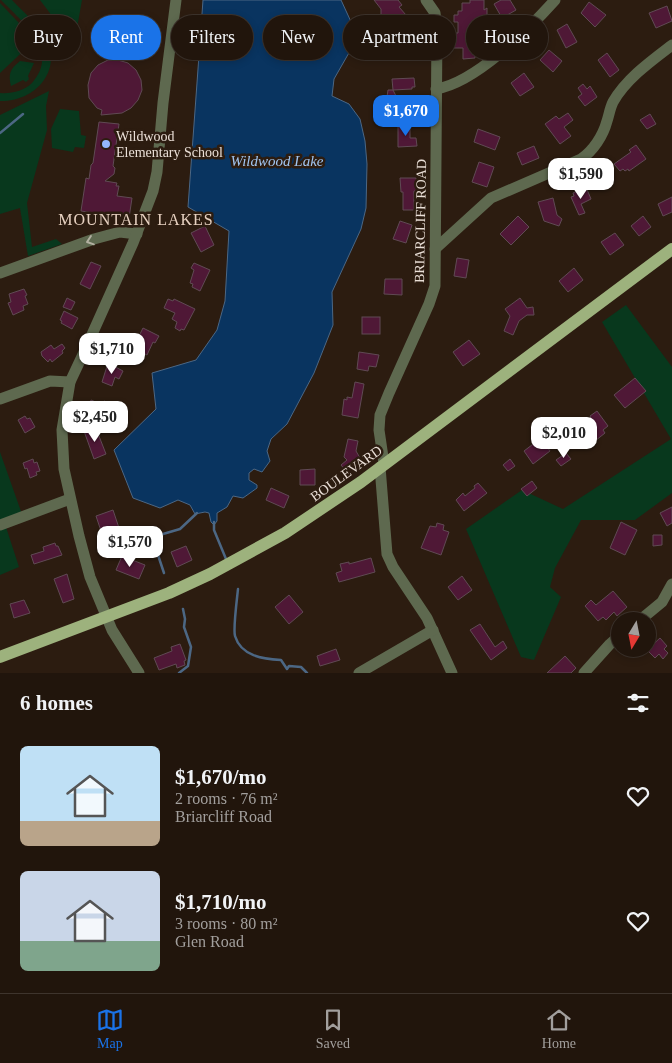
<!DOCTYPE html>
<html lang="en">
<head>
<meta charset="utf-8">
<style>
	:root { --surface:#21150c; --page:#291e15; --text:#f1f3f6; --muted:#a29f9d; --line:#3e342d; --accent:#1a73e8 }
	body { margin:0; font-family:Georgia,serif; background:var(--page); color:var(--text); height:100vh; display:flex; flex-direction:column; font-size:19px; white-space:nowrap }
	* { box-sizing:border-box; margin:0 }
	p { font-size:16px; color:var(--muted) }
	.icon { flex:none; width:28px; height:28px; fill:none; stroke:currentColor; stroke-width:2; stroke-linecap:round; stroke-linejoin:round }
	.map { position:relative; height:673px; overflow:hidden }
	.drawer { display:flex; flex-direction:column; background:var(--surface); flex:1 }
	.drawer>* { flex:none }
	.guide { position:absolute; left:15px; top:15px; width:642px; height:45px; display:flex; gap:10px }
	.needle { width:32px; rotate:190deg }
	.tools { position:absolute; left:611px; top:612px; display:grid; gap:10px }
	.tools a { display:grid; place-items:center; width:45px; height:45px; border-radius:50%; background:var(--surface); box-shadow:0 2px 8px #0003,0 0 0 1px var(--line); font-size:25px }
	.price { position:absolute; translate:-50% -42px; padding:0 11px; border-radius:10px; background:#fff; color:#222; font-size:16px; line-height:32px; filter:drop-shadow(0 1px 2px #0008) }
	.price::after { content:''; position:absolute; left:50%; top:30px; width:15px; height:11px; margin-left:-8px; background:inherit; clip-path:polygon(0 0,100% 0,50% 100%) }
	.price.active { background:var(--accent); color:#fff }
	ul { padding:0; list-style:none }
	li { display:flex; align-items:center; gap:15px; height:125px; padding:0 20px }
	li span { display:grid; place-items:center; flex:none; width:140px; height:100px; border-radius:8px; color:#555 }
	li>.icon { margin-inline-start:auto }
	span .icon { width:60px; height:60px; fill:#fffc; stroke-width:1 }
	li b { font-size:21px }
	h2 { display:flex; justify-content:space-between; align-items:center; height:60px; padding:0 20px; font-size:21px }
	.tag { padding:0 18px; border-radius:22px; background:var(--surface); box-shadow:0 2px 8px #0003,0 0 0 1px var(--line); font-size:18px; line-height:45px }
	.tag.active { background:var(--accent); color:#fff }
	.menu { display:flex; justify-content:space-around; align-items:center; height:70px; border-top:1px solid var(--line); background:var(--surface); font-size:14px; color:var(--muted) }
	.menu a { display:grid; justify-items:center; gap:2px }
	.menu .active { color:var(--accent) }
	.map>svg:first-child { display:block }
	.green { fill:#08381d }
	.water { fill:#093460; stroke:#4c6784 }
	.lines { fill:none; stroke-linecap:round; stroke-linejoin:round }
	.stream { stroke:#4c6784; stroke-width:2.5 }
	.building { fill:#4f1836; stroke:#604a54 }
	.minor { stroke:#5e694f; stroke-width:11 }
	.major { stroke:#9db27d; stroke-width:12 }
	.oneway { stroke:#b2b0a1 }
	.poi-dot { fill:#93b7fd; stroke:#2c1c10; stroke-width:2 }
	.labels { text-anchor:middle; stroke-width:5; stroke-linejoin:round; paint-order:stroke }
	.poi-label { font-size:14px; fill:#eadfd7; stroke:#2c1c10; text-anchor:start }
	.street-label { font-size:14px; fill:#eadfd7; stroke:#2c1c10 }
	.water-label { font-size:15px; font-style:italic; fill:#a1c5f0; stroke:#2c1c10 }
	.quarter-label { font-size:16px; letter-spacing:1px; fill:#e7d1c1; stroke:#2c1c10 }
</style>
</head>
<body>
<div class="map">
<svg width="672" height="673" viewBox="0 0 672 673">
	<rect width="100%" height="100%" fill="#2c1c10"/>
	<g class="green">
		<path d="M1,0h11c11,12 26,24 34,38 17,34 -12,64 -46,63v-8c11,1 24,-2 32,-10 29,-32 -10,-61 -31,-83z"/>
		<polygon points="40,0 82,0 74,45"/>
		<polygon points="0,3 35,40 0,73"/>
		<path d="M20,61l14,2 -6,13 1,3 -3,3 -3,-2 -12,6c-3,-12 -1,-17 9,-25z"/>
		<polygon points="49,91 46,106 47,130 27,203 32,247 56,239 62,244 28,256 20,208 0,214 0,115"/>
		<polygon points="60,109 79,111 81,135 86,136 84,148 75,147 73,152 52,148 51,129"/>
		<polygon points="626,305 672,367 672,493 635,520 581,520 555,568 550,587 561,597 534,660 521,657 466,529 522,490 563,509 671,439 602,322"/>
		<polygon points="0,452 23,517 5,524 19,567 0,575"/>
	</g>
	<polygon class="water" points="203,0 341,0 358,37 334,79 332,96 349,104 360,119 365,141 367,164 366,208 361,229 332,292 333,325 314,373 287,424 271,439 267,451 270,461 262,472 254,469 249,473 249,480 257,485 257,488 243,498 233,496 227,507 217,513 217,521 214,525 211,522 209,513 205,512 195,514 190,505 178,500 160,508 133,498 114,450 156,409 152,373 196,360 217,330 225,301 229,231 188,207"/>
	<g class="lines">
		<g class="stream">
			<polyline points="0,133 23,114"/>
			<polyline points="214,522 214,530 226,559"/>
			<polyline points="164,573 156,549 156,539 163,534 180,529 197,513"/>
			<path d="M238,589c-1,10 -5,40 -3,47 6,20 28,23 46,24l6,9 2,-3 12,1 6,6"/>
			<polyline points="179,673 188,666 191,647 184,627 185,619 183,609"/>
		</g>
	</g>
	<g class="building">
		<polygon points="374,0 398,0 402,5 399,7 406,15 389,29 381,18 381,9"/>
		<polygon points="470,0 484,0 484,10 487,8 487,28 474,28 475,58 463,59 463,48 450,48 450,33 458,33 458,22 454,22 454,15 458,15 458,11 462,11 462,3 470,3"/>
		<polygon points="501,0 510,0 516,10 502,18 494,4"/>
		<polygon points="589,2 606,15 595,27 581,13"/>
		<polygon points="667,6 672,21 656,28 649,13"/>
		<polygon points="567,24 577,42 566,48 557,30"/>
		<polygon points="394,44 410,45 410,56 394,56"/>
		<polygon points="549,50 562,61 553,72 540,60"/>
		<polygon points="607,53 619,70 610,77 598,60"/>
		<polygon points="108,60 118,60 128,63 136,70 141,80 142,90 138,100 131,108 122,113 101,115 102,110 97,108 89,98 88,85 91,73 98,65"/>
		<polygon points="524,73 534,87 520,96 511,83"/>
		<polygon points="414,78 415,87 412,87 412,89 393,90 392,79"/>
		<polygon points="583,84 587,89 590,86 597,97 585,106 578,97 582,94 578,88"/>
		<polygon points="388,90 393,90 401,106 391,111 388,104 386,104"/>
		<polygon points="568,113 573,120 564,127 571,136 560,144 545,124 556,116 559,119"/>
		<polygon points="650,114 656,124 647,129 640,120"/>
		<polygon points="99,122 119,124 113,166 115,168 114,174 105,181 117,183 116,186 119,186 117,196 132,198 129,218 81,211 86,178 89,179 91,165 93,163"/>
		<polygon points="410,125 410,138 416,138 417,146 398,147 398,126"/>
		<polygon points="478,129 500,137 495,150 474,142"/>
		<polygon points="636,145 646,159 629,171 628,169 625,171 623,169 620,171 614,164 631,152 629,150"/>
		<polygon points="534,146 539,158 522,165 517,153"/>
		<polygon points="479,162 494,167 487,187 472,182"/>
		<polygon points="400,178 416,178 417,191 414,191 414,210 403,210 403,192 401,192"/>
		<polygon points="586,187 591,199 581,204 585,213 579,215 571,197 574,196 573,193"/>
		<polygon points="672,197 672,212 663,216 658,204"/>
		<polygon points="553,198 557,215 562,219 559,226 544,221 538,202"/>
		<polygon points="518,216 529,227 511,245 500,234"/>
		<polygon points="643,216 651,227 639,236 631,226"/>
		<polygon points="400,221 412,225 406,243 393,239"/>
		<polygon points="205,226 214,245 201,252 191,233"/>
		<polygon points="615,233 624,245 610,255 601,242"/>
		<polygon points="457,258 469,260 466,278 454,276"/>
		<polygon points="91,262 101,266 90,289 80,284"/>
		<polygon points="194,263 210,270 200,291 192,287 193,284 190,283 194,270 191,268"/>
		<polygon points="574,268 583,280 568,292 559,281"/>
		<polygon points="385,279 402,279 402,295 384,294"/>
		<polygon points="24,289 27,295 25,296 28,304 23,306 24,310 13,315 8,303 11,302 9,294"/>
		<polygon points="67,298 75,302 71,310 63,307"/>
		<polygon points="520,298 527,308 533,307 534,315 527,315 519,321 513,335 504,331 510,316 505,309"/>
		<polygon points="168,299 173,301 174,299 195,309 184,330 181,329 180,331 175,328 177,322 172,319 175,313 164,308"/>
		<polygon points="64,311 78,318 72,329 61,323 62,321 60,320"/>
		<rect x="362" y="317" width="18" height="17"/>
		<polygon points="143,328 159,336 155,343 153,342 147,355 133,348"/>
		<polygon points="469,340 480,354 463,366 453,352"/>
		<polygon points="62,344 65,348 62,351 63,353 52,362 50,359 48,362 42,356 41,352 51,345 54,349"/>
		<polygon points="359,352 379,355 376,367 369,366 368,371 357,369"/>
		<polygon points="108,363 123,371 119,379 115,377 112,386 102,382"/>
		<polygon points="635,378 646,391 625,408 614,395"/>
		<polygon points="355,382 364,384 358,418 342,415 344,399 347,400 347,397 352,398"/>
		<polygon points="91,400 103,405 104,401 121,407 117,418 88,408"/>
		<polygon points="597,411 608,426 603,430 605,433 590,445 585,438 583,439 576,429 591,418 590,416"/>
		<polygon points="25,416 27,419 30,418 35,427 25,433 18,420"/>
		<polygon points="92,428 94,432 97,431 106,454 94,459 84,431"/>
		<polygon points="541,438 550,451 533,464 524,451"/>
		<polygon points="348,439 358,441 356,451 364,465 349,475 341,465 347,460 344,457"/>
		<polygon points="566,453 571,459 561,466 556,460"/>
		<polygon points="33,459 34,463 37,462 40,471 36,472 37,475 30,478 27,468 25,469 23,463"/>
		<polygon points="510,459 515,466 508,471 503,465"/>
		<polygon points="315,469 315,485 300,485 300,470"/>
		<polygon points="532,481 537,488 527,496 521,489"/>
		<polygon points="478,483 487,493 464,511 456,500 463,493 465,496 475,488 474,486"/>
		<polygon points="271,488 289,496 284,508 266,500"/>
		<polygon points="672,507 672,523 667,526 660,513"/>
		<polygon points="113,510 119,528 102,534 96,516"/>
		<polygon points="621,522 637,530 625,555 610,548"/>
		<polygon points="437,523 444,525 443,530 449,532 441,555 421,548 430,526 436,527"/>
		<polygon points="653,535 662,535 662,545 653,546"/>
		<polygon points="55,543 56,546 58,546 62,555 34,564 31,555 44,551 43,547"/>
		<polygon points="186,546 192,560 177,567 171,552"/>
		<polygon points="122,556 145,565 139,579 116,570"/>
		<polygon points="371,558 375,572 339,582 336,573 342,571 340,564 349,562 349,564"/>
		<polygon points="67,574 74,599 63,603 54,579"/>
		<polygon points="462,576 472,590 458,600 448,587"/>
		<polygon points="613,591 627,607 617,616 614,612 606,620 603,617 598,621 585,606 591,600 596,605"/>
		<polygon points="289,595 303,612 289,624 275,607"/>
		<polygon points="24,600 30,613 14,618 10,604"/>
		<polygon points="480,624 495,647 503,641 507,648 491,660 470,630"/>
		<polygon points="660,638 667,646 664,649 668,653 663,659 659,654 655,658 647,650"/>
		<polygon points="180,644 186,660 184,661 185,665 177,668 176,664 159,670 154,658 172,651 171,647"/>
		<polygon points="336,649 340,660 320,666 317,656"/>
		<polygon points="565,656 576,668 571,673 547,673"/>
	</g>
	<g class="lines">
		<g class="minor">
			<path d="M436,89c39,-6 93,-60 119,-89"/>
			<path d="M435,249l56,-51 90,-39c12,-8 22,-23 26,-38 2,-6 3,-13 6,-19 13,-23 38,-41 59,-57"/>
			<polyline points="0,273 94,239 120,232 137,234"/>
			<polyline points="0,399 50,381 70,382"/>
			<polyline points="384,464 379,430 380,415 389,393 429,304 435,286 437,28 435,13 426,0"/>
			<polyline points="380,467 387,554 393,567 427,618 452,673"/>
			<polyline points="0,525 70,499"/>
			<polyline points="639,621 662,602 672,584"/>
			<polyline points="139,673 112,630 90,577 79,536 64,469 62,430 70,382 85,350 133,243 153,191 157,172 163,103 176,0"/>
			<polyline points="359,673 433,630"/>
			<polyline points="584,673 610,644 620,635"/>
		</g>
		<polyline class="major" points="0,657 169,593 210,574 285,533 361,482 672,249"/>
	</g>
	<defs><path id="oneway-chevron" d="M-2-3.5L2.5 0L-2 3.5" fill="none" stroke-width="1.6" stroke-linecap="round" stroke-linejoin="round" transform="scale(1.25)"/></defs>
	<use class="oneway" href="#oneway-chevron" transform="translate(90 241) rotate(161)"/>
	<circle class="poi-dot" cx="106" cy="144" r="5"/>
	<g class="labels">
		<g class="poi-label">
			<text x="116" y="141">Wildwood<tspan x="116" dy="16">Elementary School</tspan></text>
		</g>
		<g class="street-label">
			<text transform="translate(420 221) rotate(-89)" y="5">BRIARCLIFF ROAD</text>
			<text transform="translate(346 473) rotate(-36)" y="5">BOULEVARD</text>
		</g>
		<g class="water-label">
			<text x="277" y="166">Wildwood Lake</text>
		</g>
		<g class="quarter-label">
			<text x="136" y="225">MOUNTAIN LAKES</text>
		</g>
	</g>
</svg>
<div class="tools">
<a><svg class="needle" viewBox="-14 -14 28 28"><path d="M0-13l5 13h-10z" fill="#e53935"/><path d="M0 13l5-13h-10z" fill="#a29f9d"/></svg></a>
</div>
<b class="price active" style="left:406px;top:137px">$1,670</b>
<b class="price" style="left:581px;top:200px">$1,590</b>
<b class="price" style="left:112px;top:375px">$1,710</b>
<b class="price" style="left:95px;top:443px">$2,450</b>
<b class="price" style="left:564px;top:459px">$2,010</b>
<b class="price" style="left:130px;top:568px">$1,570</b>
<div class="guide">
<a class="tag">Buy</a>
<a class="tag active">Rent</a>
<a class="tag">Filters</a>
<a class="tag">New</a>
<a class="tag">Apartment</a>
<a class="tag">House</a>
</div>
</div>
<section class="drawer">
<h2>6 homes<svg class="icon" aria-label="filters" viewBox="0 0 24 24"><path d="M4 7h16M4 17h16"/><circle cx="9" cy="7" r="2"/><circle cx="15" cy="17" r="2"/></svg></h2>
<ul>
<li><span style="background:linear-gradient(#bfe0f5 75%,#b9a48a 0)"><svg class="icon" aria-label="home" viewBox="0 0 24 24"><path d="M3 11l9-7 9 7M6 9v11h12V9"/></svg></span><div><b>$1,670/mo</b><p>2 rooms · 76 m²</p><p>Briarcliff Road</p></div><svg class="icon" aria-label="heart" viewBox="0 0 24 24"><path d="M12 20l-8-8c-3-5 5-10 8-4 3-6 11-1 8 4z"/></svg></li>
<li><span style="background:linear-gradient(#c9d6e8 70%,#7fa58c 0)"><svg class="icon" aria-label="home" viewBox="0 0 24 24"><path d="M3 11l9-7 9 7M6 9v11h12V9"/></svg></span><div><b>$1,710/mo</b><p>3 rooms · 80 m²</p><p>Glen Road</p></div><svg class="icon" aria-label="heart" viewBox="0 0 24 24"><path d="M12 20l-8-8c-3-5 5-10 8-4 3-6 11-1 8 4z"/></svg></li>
</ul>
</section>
<nav class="menu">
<a class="active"><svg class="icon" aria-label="map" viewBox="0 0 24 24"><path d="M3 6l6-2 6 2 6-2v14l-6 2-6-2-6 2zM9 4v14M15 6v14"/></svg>Map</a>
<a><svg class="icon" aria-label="saved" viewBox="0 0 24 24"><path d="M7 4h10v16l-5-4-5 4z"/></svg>Saved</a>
<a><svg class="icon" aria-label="home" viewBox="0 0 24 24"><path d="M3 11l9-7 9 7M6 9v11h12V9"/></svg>Home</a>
</nav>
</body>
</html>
